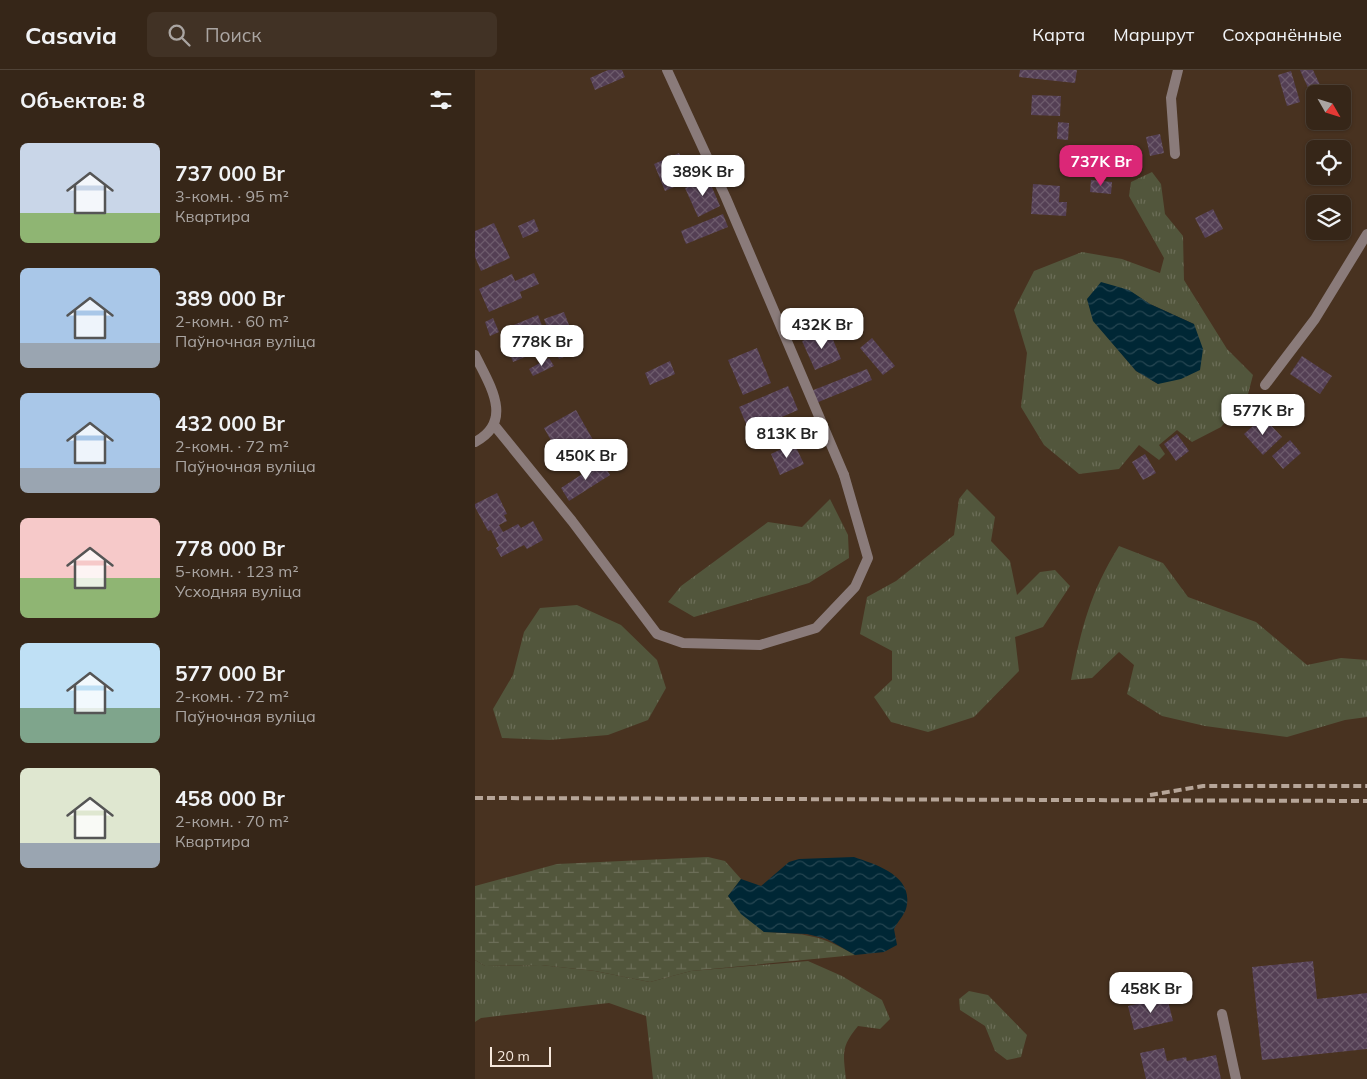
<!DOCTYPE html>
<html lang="ru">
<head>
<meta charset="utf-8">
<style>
	:root { --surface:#362618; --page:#413225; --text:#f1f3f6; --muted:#aaa5a2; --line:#504337; --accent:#db2777 }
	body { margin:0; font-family:Mulish,sans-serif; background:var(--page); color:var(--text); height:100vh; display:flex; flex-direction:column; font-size:19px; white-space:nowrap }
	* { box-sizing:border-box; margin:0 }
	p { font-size:16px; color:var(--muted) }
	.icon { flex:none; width:28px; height:28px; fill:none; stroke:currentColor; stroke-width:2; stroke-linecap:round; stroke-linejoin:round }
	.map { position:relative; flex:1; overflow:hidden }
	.sheet { display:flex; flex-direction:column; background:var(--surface); width:475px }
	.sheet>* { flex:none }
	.needle { width:32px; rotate:129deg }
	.buttons { position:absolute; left:831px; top:15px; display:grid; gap:10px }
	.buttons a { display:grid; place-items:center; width:45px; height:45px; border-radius:8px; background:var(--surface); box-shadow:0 1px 4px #0004,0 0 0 1px var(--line); font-size:25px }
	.scale { position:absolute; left:15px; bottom:12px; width:61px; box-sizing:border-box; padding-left:5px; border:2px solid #f7e9de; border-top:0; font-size:14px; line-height:18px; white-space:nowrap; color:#f7e9de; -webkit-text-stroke:4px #483220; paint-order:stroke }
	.price { position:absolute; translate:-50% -42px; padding:0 11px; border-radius:10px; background:#fff; color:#222; font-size:16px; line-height:32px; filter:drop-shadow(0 1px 2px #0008) }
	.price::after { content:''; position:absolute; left:50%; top:30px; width:15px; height:11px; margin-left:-8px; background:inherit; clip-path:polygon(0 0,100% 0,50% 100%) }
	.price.current { background:var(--accent); color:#fff }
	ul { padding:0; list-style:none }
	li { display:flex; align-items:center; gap:15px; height:125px; padding:0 20px }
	li span { display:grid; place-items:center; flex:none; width:140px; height:100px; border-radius:8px; color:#555 }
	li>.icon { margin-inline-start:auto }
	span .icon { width:60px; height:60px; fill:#fffc; stroke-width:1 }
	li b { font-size:21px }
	h2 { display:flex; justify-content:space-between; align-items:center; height:60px; padding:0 20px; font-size:21px }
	header { display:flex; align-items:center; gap:30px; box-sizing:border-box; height:70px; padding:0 25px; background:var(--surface); border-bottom:1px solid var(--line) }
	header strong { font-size:24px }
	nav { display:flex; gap:28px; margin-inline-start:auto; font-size:18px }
	.search { width:350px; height:45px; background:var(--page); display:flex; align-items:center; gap:12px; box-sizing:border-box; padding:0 18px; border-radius:8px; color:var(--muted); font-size:19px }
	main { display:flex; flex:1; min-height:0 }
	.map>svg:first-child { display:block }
	.grass { fill:url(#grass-tufts); fill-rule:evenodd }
	.wetland { fill:url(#wetland-marsh) }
	.water { fill:url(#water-waves) }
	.building { fill:url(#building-cross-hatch) }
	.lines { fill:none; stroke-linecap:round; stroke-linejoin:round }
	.service { stroke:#8a7b7a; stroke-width:10 }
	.minor { stroke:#8a7b7a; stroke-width:10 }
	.rail { stroke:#b6a598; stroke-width:4; stroke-dasharray:8 4; stroke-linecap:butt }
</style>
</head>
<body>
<header>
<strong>Casavia</strong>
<div class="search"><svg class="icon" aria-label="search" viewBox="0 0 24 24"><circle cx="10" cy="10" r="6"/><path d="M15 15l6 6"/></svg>Поиск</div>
<nav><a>Карта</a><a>Маршрут</a><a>Сохранённые</a></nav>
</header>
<main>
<section class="sheet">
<h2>Объектов: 8<svg class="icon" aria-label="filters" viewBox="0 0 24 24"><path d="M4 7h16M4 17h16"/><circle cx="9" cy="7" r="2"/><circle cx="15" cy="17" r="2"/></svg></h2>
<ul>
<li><span style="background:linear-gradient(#c9d6e8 70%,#8fb573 0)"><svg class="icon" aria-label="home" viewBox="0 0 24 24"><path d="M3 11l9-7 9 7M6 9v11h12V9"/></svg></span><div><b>737 000 Br</b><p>3-комн. · 95 m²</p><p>Квартира</p></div></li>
<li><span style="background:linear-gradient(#a9c7e8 75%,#9aa5b1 0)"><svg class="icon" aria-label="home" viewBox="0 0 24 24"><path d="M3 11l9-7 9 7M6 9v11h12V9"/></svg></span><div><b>389 000 Br</b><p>2-комн. · 60 m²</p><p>Паўночная вуліца</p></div></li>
<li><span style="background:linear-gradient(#a9c7e8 75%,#9aa5b1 0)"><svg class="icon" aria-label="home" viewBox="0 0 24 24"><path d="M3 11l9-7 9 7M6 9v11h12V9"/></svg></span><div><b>432 000 Br</b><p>2-комн. · 72 m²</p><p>Паўночная вуліца</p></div></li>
<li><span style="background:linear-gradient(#f6c9c9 60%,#8fb573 0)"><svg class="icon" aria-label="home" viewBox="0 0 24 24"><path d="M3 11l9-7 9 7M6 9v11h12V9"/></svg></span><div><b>778 000 Br</b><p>5-комн. · 123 m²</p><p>Усходняя вуліца</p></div></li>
<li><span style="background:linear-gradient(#bfe0f5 65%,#7fa58c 0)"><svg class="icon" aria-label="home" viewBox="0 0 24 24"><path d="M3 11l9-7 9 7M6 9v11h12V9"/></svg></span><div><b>577 000 Br</b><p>2-комн. · 72 m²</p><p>Паўночная вуліца</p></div></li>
<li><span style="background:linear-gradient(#dfe7d0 75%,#9aa5b1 0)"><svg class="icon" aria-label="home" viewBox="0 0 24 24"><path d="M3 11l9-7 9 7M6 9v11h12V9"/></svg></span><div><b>458 000 Br</b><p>2-комн. · 70 m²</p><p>Квартира</p></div></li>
</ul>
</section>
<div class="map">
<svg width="892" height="1009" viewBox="0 0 892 1009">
	<defs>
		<pattern id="grass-tufts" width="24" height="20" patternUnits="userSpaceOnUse" patternTransform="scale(1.25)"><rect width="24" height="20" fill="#52563c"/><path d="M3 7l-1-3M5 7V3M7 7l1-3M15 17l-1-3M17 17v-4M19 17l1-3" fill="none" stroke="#6c6e58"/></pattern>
		<pattern id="wetland-marsh" width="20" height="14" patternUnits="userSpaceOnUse" patternTransform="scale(1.25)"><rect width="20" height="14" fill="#52563c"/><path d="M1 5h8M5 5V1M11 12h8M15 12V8" fill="none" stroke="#6c6e58"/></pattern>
		<pattern id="water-waves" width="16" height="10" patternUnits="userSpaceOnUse" patternTransform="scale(1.25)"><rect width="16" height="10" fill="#002735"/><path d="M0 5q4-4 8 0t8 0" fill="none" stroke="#264652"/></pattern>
		<pattern id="building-cross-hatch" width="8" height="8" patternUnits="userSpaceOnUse" patternTransform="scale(1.25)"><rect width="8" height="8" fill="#543f54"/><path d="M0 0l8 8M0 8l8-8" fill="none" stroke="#6d5b6c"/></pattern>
	</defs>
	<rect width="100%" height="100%" fill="#483220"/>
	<g class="grass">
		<path d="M677,102l9,12 4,30 18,22 1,44 43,69 26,26 -6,23 -26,29 -29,15 -15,-12 -18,15 6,9 -6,6 -20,-15 -20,24 -40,5 -35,-29 -23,-38 6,-54 -13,-43 20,-39 48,-19 40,7 38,14 4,-15 -35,-62 2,-14zM653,220l22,14 44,20 -36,60 -22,-13 -42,-50 -7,-22z"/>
		<polygon points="492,419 520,447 516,471 535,491 542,525 565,502 580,500 595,516 568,557 540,567 544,601 499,647 453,662 416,652 399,627 417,610 417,581 385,564 392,527 421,511 479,465 484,429"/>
		<polygon points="355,429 373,465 374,488 334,513 219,547 193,532 206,516 293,452 327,457"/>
		<path d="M644,476l44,17 25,34 68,25 51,43 34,-7 26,2v57l-22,3 -58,17 -82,-11 -43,-10 -35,-22 7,-29 -15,-13 -27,26 -21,2c11,-54 19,-87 48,-134z"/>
		<polygon points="102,535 146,555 182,590 191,618 173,650 133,665 75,670 27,668 18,639 38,605 49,562 65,538"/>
		<path d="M0,890l10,6 56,-1 54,6 55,11 41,-11 117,-10 34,15 40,24 8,19 -10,10 -22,-3c-17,21 -15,26 -12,53h-193l-7,-63 -37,-13 -128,15 -6,4z"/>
		<polygon points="494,921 513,925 552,965 546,987 532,990 520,981 510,956 485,940 484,929"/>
	</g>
	<path class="wetland" d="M233,787l17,4 16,18 -13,17 36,36c43,2 54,2 91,23l-164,16 -41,11 -55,-11 -54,-6 -56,1 -10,-6v-74l82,-22z"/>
	<g class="water">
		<polygon points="626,212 654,220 675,234 719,254 728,279 725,300 706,309 683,314 661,301 618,251 612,229"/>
		<path d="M379,787c23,8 61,19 52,52 -2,6 -9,14 -12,20l3,16 -13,7 -29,3 -28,-16 -20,-5 -43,-2 -23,-18 -13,-18 13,-17 20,7 28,-24 10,-3z"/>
	</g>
	<g class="building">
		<polygon points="133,0 147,0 150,7 120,20 115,8"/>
		<polygon points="545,0 602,0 600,13 544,7"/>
		<polygon points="825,0 838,0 845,15 834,20"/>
		<polygon points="816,1 825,32 812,36 803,5"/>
		<polygon points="557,25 586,26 585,46 556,45"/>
		<polygon points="583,52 594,53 593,70 582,69"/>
		<polygon points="685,64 689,83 675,86 671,67"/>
		<polygon points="204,83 213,102 218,100 221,108 190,121 179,94"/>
		<polygon points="233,108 245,136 223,147 210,118"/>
		<polygon points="616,110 637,112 636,124 615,122"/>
		<polygon points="558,114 585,116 584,132 592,132 591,146 556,144"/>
		<polygon points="738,139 748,159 730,168 720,148"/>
		<polygon points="248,144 253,157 211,174 206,161"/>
		<polygon points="59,149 64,161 48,168 43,156"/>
		<polygon points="19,153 35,188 6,201 0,187 0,161"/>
		<polygon points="59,203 64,214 45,222 47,228 14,242 4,219 37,204 40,211"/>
		<polygon points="89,242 104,281 84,289 69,249"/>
		<polygon points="63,245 75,277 38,292 34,282 39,280 31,258"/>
		<polygon points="18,248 24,262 15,266 10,252"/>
		<polygon points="354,260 366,289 340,300 327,271"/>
		<polygon points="397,268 420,296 408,305 385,278"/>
		<polygon points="282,278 296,313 268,325 253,290"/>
		<polygon points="827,286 857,306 845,324 815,304"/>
		<polygon points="74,288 79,296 58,306 54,299"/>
		<polygon points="195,291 200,304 175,315 170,303"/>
		<polygon points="392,299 397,310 341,333 336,321"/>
		<polygon points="313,316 323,340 274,361 264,337"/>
		<polygon points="101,340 118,370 86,388 69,358"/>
		<polygon points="788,347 807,367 788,385 769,364"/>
		<polygon points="702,364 714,381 701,391 689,374"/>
		<polygon points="815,370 826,383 808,399 797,386"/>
		<polygon points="319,373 329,394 305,405 296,384"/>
		<polygon points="670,384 681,403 668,410 657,392"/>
		<polygon points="127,391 135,405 94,431 86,418"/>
		<polygon points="22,423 32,444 29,445 32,451 24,455 28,462 43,454 46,458 58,451 68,470 52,479 49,475 26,487 21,478 24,476 16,460 13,461 0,437 0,434"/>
		<polygon points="838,891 842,929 892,923 892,979 787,990 777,897"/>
		<polygon points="692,927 698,951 659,960 653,936"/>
		<polygon points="689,978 692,991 711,987 712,991 741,985 746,1009 671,1009 665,983"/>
	</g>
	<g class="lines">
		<g class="service">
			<polyline points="700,84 696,28 703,0"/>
			<polyline points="19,355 97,451 182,564 208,573 285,575 341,558 380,517 393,488 369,405"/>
			<polyline points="747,944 761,1009"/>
		</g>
		<g class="minor">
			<polyline points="192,0 251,128 369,405"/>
			<path d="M0,285c14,29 40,66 0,87"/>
			<polyline points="790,315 840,249 892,164"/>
		</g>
		<g class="rail">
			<polyline points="675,725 728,716 892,716"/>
			<polyline points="0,728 892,731"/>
		</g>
	</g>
</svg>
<div class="buttons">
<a><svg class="needle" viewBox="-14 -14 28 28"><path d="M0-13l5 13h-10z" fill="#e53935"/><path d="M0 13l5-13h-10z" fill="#aaa5a2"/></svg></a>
<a><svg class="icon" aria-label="locate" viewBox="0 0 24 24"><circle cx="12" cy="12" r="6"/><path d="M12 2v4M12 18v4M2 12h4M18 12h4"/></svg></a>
<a><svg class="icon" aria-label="layers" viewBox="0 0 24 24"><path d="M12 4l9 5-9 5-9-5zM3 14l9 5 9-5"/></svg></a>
</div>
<div class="scale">20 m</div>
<b class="price current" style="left:626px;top:117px">737K Br</b>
<b class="price" style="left:228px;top:127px">389K Br</b>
<b class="price" style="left:347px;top:280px">432K Br</b>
<b class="price" style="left:67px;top:297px">778K Br</b>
<b class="price" style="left:788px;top:366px">577K Br</b>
<b class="price" style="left:312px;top:389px">813K Br</b>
<b class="price" style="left:111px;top:411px">450K Br</b>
<b class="price" style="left:676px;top:944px">458K Br</b>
</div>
</main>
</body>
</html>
